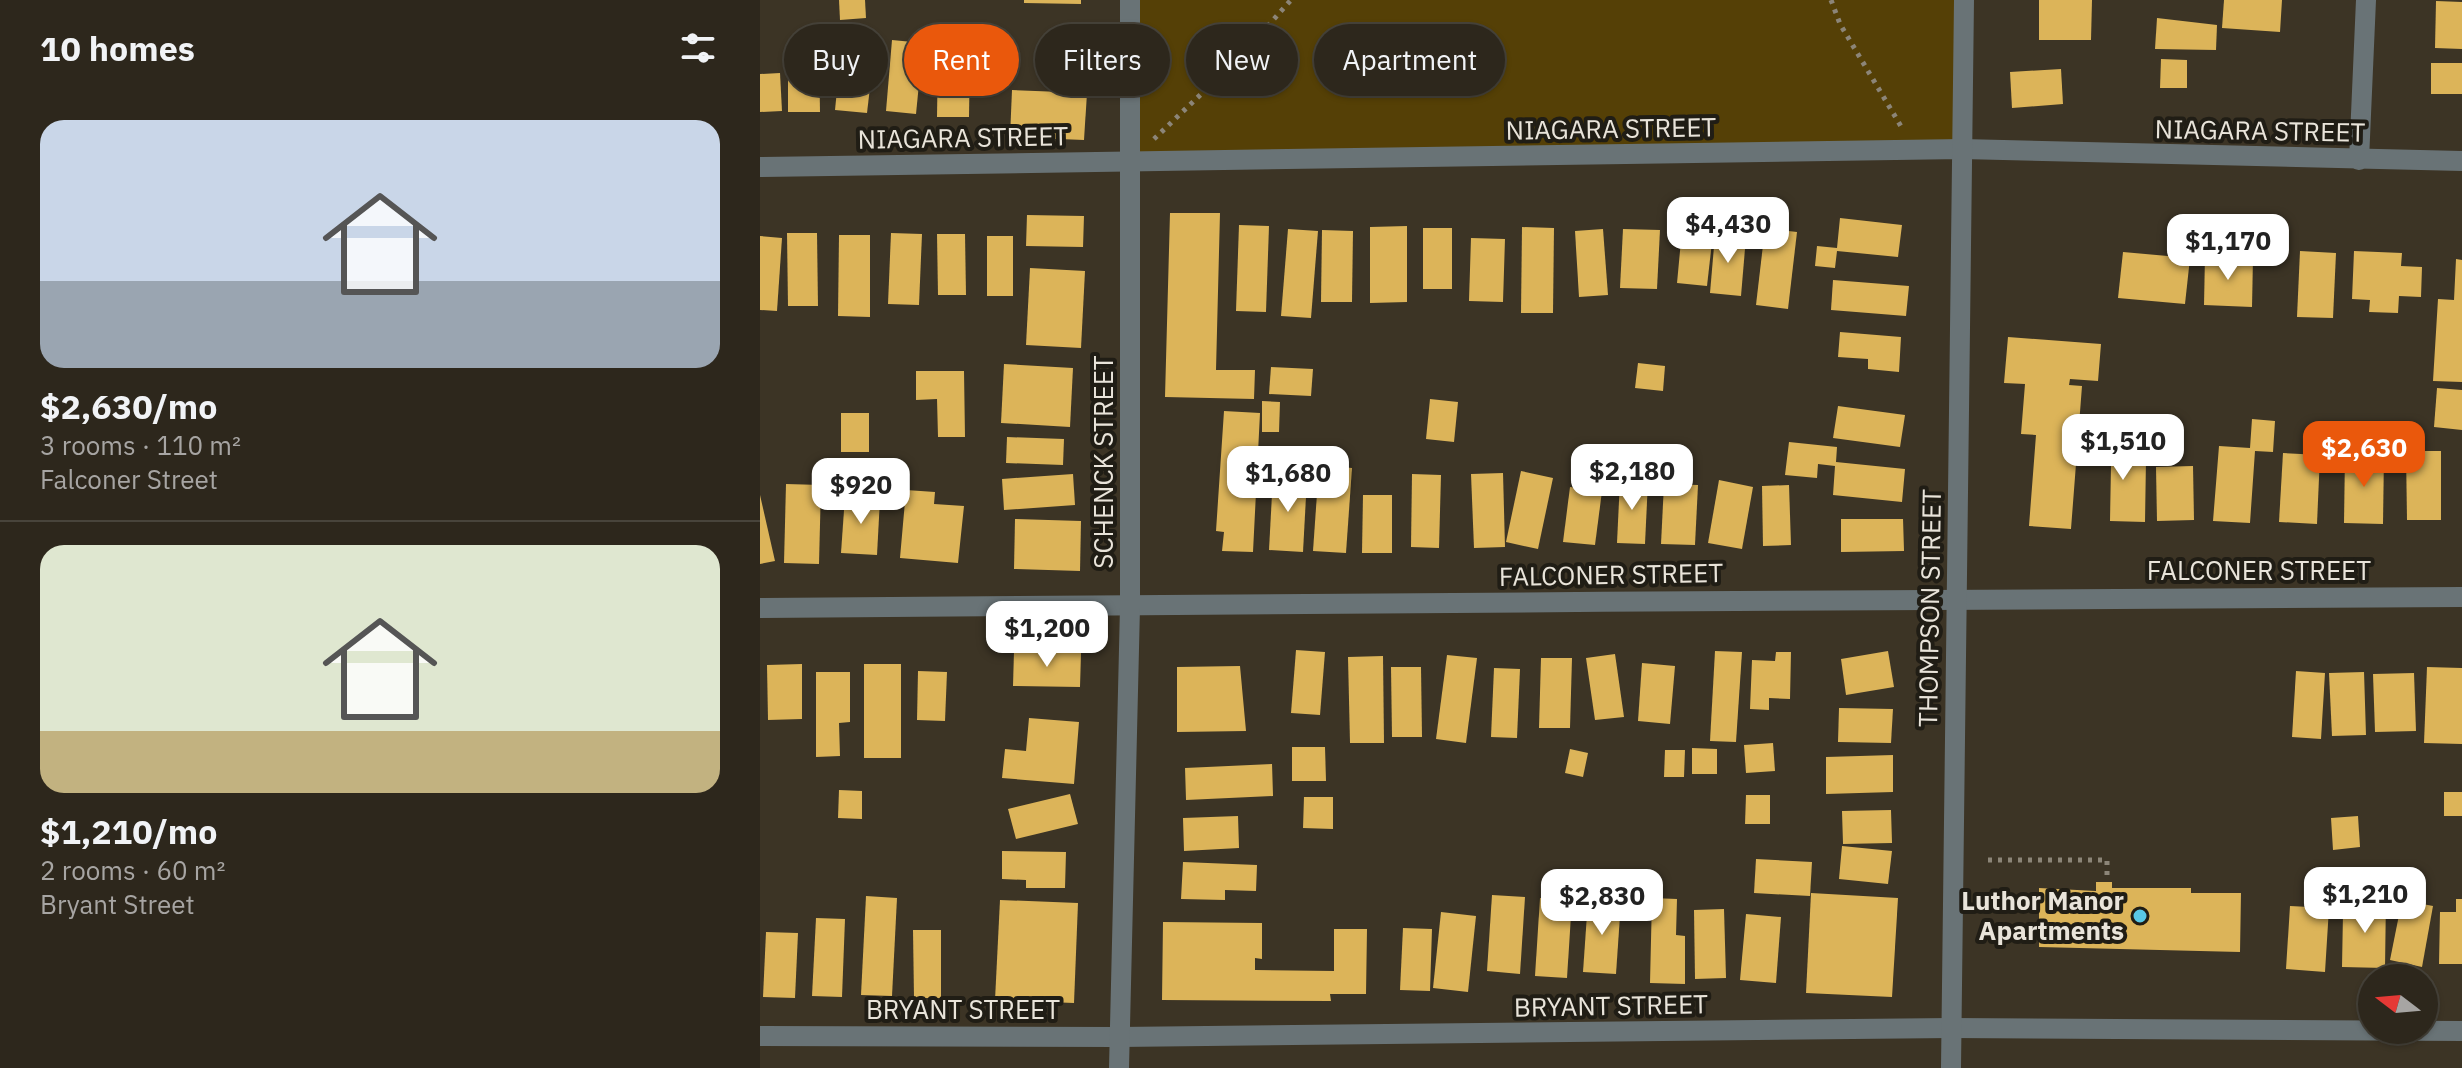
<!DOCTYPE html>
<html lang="en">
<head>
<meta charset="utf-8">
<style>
	:root { --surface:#2d271c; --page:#352f25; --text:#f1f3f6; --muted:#a7a5a3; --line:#48443b; --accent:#ea580c }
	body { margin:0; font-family:"IBM Plex Sans",sans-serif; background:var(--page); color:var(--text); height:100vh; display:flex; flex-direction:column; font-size:30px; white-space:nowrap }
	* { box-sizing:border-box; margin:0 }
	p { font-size:26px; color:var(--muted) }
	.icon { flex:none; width:44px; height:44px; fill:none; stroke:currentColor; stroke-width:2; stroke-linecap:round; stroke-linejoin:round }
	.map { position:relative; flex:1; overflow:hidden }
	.side { display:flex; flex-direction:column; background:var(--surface); width:760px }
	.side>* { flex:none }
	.banner { position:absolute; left:24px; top:24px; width:760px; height:72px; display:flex; gap:16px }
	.needle { width:52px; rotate:286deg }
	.controls { position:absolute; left:1598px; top:964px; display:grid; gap:16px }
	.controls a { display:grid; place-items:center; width:80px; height:80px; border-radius:50%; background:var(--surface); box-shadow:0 2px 6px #0004,0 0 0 2px var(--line); font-size:40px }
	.price { position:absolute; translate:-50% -68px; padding:0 18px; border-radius:16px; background:#fff; color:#222; font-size:26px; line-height:52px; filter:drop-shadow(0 2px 4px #0008) }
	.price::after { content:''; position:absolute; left:50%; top:48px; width:24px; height:18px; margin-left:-12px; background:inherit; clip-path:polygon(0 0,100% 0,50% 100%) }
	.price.active { background:var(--accent); color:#fff }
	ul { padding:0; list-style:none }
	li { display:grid; align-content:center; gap:16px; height:424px; padding:0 40px }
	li+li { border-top:2px solid var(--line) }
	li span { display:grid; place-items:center; height:248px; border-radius:24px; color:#555 }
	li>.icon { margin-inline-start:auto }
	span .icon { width:144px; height:144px; fill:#fffc; stroke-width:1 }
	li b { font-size:34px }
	h2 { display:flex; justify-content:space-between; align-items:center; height:96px; padding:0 40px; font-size:34px }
	.pill { padding:0 28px; border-radius:36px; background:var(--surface); box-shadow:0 2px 6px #0004,0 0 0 2px var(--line); font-size:28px; line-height:72px }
	.pill.active { background:var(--accent); color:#fff }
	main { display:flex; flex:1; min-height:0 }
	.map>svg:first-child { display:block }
	.green { fill:#554006 }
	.building { fill:#dcb459 }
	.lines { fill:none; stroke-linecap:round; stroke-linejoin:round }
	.path { stroke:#8c8578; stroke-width:5; stroke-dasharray:4 6; stroke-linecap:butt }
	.minor { stroke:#697376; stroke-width:20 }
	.poi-dot { fill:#59c8e5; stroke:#201d15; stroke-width:3 }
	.labels { text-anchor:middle; stroke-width:8; stroke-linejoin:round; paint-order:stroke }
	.street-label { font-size:26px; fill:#e9e4da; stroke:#201d15 }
	.poi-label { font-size:26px; font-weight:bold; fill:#e9e4da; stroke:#201d15; text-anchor:end }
</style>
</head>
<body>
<main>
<section class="side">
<h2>10 homes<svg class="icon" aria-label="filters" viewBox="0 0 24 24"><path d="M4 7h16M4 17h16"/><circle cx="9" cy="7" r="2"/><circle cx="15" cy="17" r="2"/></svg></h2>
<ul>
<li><span style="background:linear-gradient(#c9d6e8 65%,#9aa5b1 0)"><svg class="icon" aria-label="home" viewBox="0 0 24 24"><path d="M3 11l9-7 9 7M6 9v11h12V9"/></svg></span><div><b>$2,630/mo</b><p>3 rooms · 110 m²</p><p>Falconer Street</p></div></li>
<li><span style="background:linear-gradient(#dfe7d0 75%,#c2b280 0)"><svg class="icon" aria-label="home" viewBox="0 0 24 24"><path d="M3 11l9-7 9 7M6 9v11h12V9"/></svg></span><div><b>$1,210/mo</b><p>2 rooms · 60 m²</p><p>Bryant Street</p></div></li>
</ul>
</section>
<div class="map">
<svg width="1702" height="1068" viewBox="0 0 1702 1068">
	<rect width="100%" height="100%" fill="#3c3425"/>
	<polygon class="green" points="374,0 1204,0 1202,149 370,161"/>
	<g class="building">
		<polygon points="79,0 105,0 106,18 80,20"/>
		<polygon points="264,0 321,0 321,4 264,3"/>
		<polygon points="1279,0 1332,0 1331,40 1279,40"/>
		<polygon points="1464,0 1522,0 1520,32 1462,28"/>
		<polygon points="1676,1 1702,2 1702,49 1675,48"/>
		<polygon points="1397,18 1457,25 1456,50 1395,49"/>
		<polygon points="132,40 163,43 156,114 126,111"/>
		<polygon points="28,50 59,50 60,112 28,112"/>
		<polygon points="81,50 114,53 107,113 75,110"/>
		<polygon points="178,52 210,52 209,117 177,117"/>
		<polygon points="1401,59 1427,60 1427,88 1400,88"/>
		<rect x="1671" y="63" width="31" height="31"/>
		<polygon points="1301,69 1303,104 1252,108 1250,72"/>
		<polygon points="20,73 22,111 0,112 0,74"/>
		<polygon points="252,90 327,93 324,140 250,137"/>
		<polygon points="410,213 460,213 456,370 495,370 494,399 405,397"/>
		<polygon points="267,215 324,216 323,247 266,246"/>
		<polygon points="1080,218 1142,225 1138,257 1077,251 1075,268 1055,266 1057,246 1077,248"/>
		<polygon points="479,225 509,226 506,312 476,311"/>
		<polygon points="647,226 647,302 610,303 610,227"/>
		<polygon points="762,227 794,228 793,313 761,313"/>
		<rect x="663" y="228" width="29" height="61"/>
		<polygon points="1005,228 1037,232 1028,309 996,305"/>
		<polygon points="528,229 558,231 551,318 521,316"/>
		<polygon points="843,229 848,295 819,297 815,231"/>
		<polygon points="863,229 900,230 897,289 860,288"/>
		<polygon points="562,230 593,231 592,302 561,302"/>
		<polygon points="922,230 953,233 947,286 917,283"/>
		<polygon points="27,233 57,233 58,306 28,306"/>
		<polygon points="131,233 162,234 159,305 128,304"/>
		<polygon points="177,234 205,234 206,295 178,295"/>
		<polygon points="79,235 110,235 110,317 78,316"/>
		<polygon points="955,235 986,237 981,296 950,293"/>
		<polygon points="0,236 22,238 17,311 0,310"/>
		<rect x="227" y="236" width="26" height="60"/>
		<polygon points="711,238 745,239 743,302 709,301"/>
		<polygon points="1540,251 1576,253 1573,318 1537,317"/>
		<polygon points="1594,251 1642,253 1641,266 1662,267 1661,297 1639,296 1638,313 1609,312 1610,300 1592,299"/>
		<polygon points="1363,252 1430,258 1425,304 1358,298"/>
		<polygon points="1445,256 1493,258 1492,307 1444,305"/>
		<polygon points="1696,259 1702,260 1702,382 1673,381 1678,299 1694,300"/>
		<polygon points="270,268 325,271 321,348 266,345"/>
		<polygon points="1073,280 1149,286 1146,316 1071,310"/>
		<polygon points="1080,332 1141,337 1139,372 1108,369 1108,359 1078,357"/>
		<polygon points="1248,337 1341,344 1338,381 1310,379 1309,385 1322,386 1311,529 1269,526 1276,435 1261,434 1265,384 1244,383"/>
		<polygon points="878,363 905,366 903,391 875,388"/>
		<polygon points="244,364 313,368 310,427 241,423"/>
		<polygon points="511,367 553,369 551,396 509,394"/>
		<polygon points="156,371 204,371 205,437 178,437 177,399 156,400"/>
		<polygon points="1677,388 1702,390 1702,430 1674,427"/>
		<polygon points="670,399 698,402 694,442 666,439"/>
		<polygon points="502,401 520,402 519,432 502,432"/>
		<polygon points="1078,406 1145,415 1140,447 1073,438"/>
		<polygon points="464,411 500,413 493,552 462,551 464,532 456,531"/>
		<rect x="81" y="413" width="28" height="39"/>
		<polygon points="1492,419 1515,421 1513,452 1495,451 1490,523 1453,521 1459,446 1490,448"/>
		<polygon points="247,437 304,439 303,465 246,463"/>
		<polygon points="1331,440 1356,440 1356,458 1386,459 1385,522 1350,521 1351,466 1331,466"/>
		<polygon points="1029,442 1077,447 1076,462 1145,469 1142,502 1073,495 1075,466 1058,464 1057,478 1025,475"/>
		<polygon points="1646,451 1681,451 1681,520 1647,520"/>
		<polygon points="1523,453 1560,455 1557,524 1519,522"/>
		<polygon points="1585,454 1624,454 1623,524 1584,523"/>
		<polygon points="559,465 592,468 586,553 553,551"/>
		<polygon points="1433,466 1434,520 1397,521 1396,467"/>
		<polygon points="761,471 793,478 778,549 746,542"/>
		<polygon points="743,473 745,547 714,548 711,474"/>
		<polygon points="313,474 315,505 244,510 242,479"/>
		<polygon points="652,474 681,475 679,548 651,547"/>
		<polygon points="513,476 547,478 543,552 509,550"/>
		<polygon points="860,480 888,481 885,544 857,543"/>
		<polygon points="959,480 993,487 982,549 948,543"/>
		<polygon points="26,484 61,485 59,564 24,563"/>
		<polygon points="904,484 938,485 935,545 901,544"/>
		<polygon points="1029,485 1031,545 1003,546 1002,486"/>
		<polygon points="810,487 842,491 835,545 803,542"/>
		<polygon points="146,490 175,492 174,504 204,506 198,563 140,558"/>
		<polygon points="0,495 15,561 0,564"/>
		<polygon points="603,495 632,495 632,553 602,553"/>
		<polygon points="85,496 120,499 117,555 81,553"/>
		<polygon points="255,519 321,521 320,571 254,569"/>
		<polygon points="1081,519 1143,519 1144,551 1081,552"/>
		<polygon points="536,650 565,652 560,715 531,713"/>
		<polygon points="254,651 321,653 320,687 253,686"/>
		<polygon points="955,651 982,652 976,742 950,741"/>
		<polygon points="1128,651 1134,687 1086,695 1081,659"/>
		<polygon points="1016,652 1031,652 1030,699 1009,698 1009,710 990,709 992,660 1015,661"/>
		<polygon points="855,654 864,717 835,720 826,658"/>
		<polygon points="687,655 717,658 706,743 676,739"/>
		<polygon points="623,656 624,743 590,743 588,657"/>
		<polygon points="781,658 812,658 810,728 779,728"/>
		<polygon points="882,663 915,666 910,724 878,721"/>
		<polygon points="42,664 42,719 8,720 7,665"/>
		<rect x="104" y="664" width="37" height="94"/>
		<polygon points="480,666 486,731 417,732 417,667"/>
		<polygon points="631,667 661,667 662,737 632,737"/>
		<polygon points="1667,667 1702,668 1702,744 1664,743"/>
		<polygon points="734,668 760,669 757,738 731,737"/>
		<polygon points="158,671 187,672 185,721 157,720"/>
		<polygon points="1536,671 1565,673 1561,739 1532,737"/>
		<polygon points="56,672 90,672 90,722 79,723 80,756 56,757"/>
		<polygon points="1604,672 1606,735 1572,736 1569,673"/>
		<polygon points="1654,673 1656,731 1615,732 1613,674"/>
		<polygon points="1079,708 1133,709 1131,743 1078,742"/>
		<polygon points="269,718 319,722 314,784 242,778 245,749 266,751"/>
		<polygon points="1013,743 1015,771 986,773 984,745"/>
		<polygon points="532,747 565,747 566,781 532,781"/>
		<polygon points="932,748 957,749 957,774 932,774"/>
		<polygon points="810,749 828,753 823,777 805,773"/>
		<polygon points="905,750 925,750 924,777 904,777"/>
		<polygon points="1133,755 1133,792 1066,794 1066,757"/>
		<polygon points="512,764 513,796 426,800 425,768"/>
		<polygon points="79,790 102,791 102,819 78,818"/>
		<rect x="1684" y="792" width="18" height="24"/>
		<polygon points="310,794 318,824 256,839 248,809"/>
		<polygon points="986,795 1010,795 1010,824 985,824"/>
		<polygon points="544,797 573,797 573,829 543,828"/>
		<polygon points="1131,810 1132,843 1083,844 1082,811"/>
		<polygon points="478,816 479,848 424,851 423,818"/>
		<polygon points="1598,816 1600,847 1573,850 1571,818"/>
		<polygon points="1082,846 1132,851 1128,884 1079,879"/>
		<polygon points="242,851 306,852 305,888 266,888 266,880 242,879"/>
		<polygon points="996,859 1052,862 1050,896 994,893"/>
		<polygon points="423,862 497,865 496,891 465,890 465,900 421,899"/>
		<polygon points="1336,882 1352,882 1352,888 1431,888 1431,893 1481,893 1480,952 1279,947 1279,888 1336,891"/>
		<polygon points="1051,893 1138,898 1132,997 1046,993"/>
		<polygon points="732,895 765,897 760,974 727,971"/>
		<polygon points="106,896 137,898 132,996 101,995"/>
		<polygon points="1598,897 1626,897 1625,968 1582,967 1583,913 1597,913"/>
		<polygon points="780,898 812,900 807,978 775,976"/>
		<polygon points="892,898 917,899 916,935 925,936 925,984 890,983"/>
		<polygon points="1696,899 1702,899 1702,964 1679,964 1680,912 1696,912"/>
		<polygon points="240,900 318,903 314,1003 235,1000"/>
		<polygon points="828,900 861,901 856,974 823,972"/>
		<polygon points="1642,900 1673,906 1662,967 1630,960"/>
		<polygon points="1530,906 1569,908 1565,972 1526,969"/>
		<polygon points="964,909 966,978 935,979 934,910"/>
		<polygon points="681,912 716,916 708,992 673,988"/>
		<polygon points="986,914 1021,917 1016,983 980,980"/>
		<polygon points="56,918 85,919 82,997 52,996"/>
		<polygon points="403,922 502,923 502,959 495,958 495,970 574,971 574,929 607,929 606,994 570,994 571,1001 402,1000"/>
		<polygon points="643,928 672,929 670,991 640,990"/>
		<polygon points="153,930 181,930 181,998 154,998"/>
		<polygon points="6,932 38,933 35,998 3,997"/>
	</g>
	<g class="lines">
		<g class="path">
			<polyline points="1071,0 1080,24 1142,128"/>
			<polyline points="394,139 479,58 531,0"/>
			<polyline points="1228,860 1347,860 1347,880"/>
		</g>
		<g class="minor">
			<polyline points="1599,160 1606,0"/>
			<polyline points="0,167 1202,149 1702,161"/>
			<path d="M0,608c567,-1 1135,-12 1702,-11"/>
			<polyline points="0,1036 359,1037 1191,1028 1702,1031"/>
			<polyline points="359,1068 370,607 370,0"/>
			<polyline points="1191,1068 1204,0"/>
		</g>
	</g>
	<circle class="poi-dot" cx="1380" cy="916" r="8"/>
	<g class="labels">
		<g class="street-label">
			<text transform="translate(851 129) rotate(-1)" y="9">NIAGARA STREET</text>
			<text transform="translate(1500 131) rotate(1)" y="9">NIAGARA STREET</text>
			<text transform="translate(203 138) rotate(-1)" y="9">NIAGARA STREET</text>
			<text transform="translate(344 462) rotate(-90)" y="9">SCHENCK STREET</text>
			<text x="1499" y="580">FALCONER STREET</text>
			<text transform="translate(851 575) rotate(-1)" y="9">FALCONER STREET</text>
			<text transform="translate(1170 608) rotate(-89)" y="9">THOMPSON STREET</text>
			<text transform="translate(851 1006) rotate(-1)" y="9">BRYANT STREET</text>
			<text x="203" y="1019">BRYANT STREET</text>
		</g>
		<g class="poi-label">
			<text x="1364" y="910">Luthor Manor<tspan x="1364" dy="30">Apartments</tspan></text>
		</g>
	</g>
</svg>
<div class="controls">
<a><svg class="needle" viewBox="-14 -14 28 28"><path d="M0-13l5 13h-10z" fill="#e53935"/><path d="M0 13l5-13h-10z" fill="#a7a5a3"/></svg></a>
</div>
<b class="price" style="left:968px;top:265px">$4,430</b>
<b class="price" style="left:1468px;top:282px">$1,170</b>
<b class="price" style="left:1363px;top:482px">$1,510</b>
<b class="price active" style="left:1604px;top:489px">$2,630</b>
<b class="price" style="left:872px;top:512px">$2,180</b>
<b class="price" style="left:528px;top:514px">$1,680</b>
<b class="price" style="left:101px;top:526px">$920</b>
<b class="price" style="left:287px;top:669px">$1,200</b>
<b class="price" style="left:1605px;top:935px">$1,210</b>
<b class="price" style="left:842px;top:937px">$2,830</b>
<div class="banner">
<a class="pill">Buy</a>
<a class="pill active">Rent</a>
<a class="pill">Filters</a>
<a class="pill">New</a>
<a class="pill">Apartment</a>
</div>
</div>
</main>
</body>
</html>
